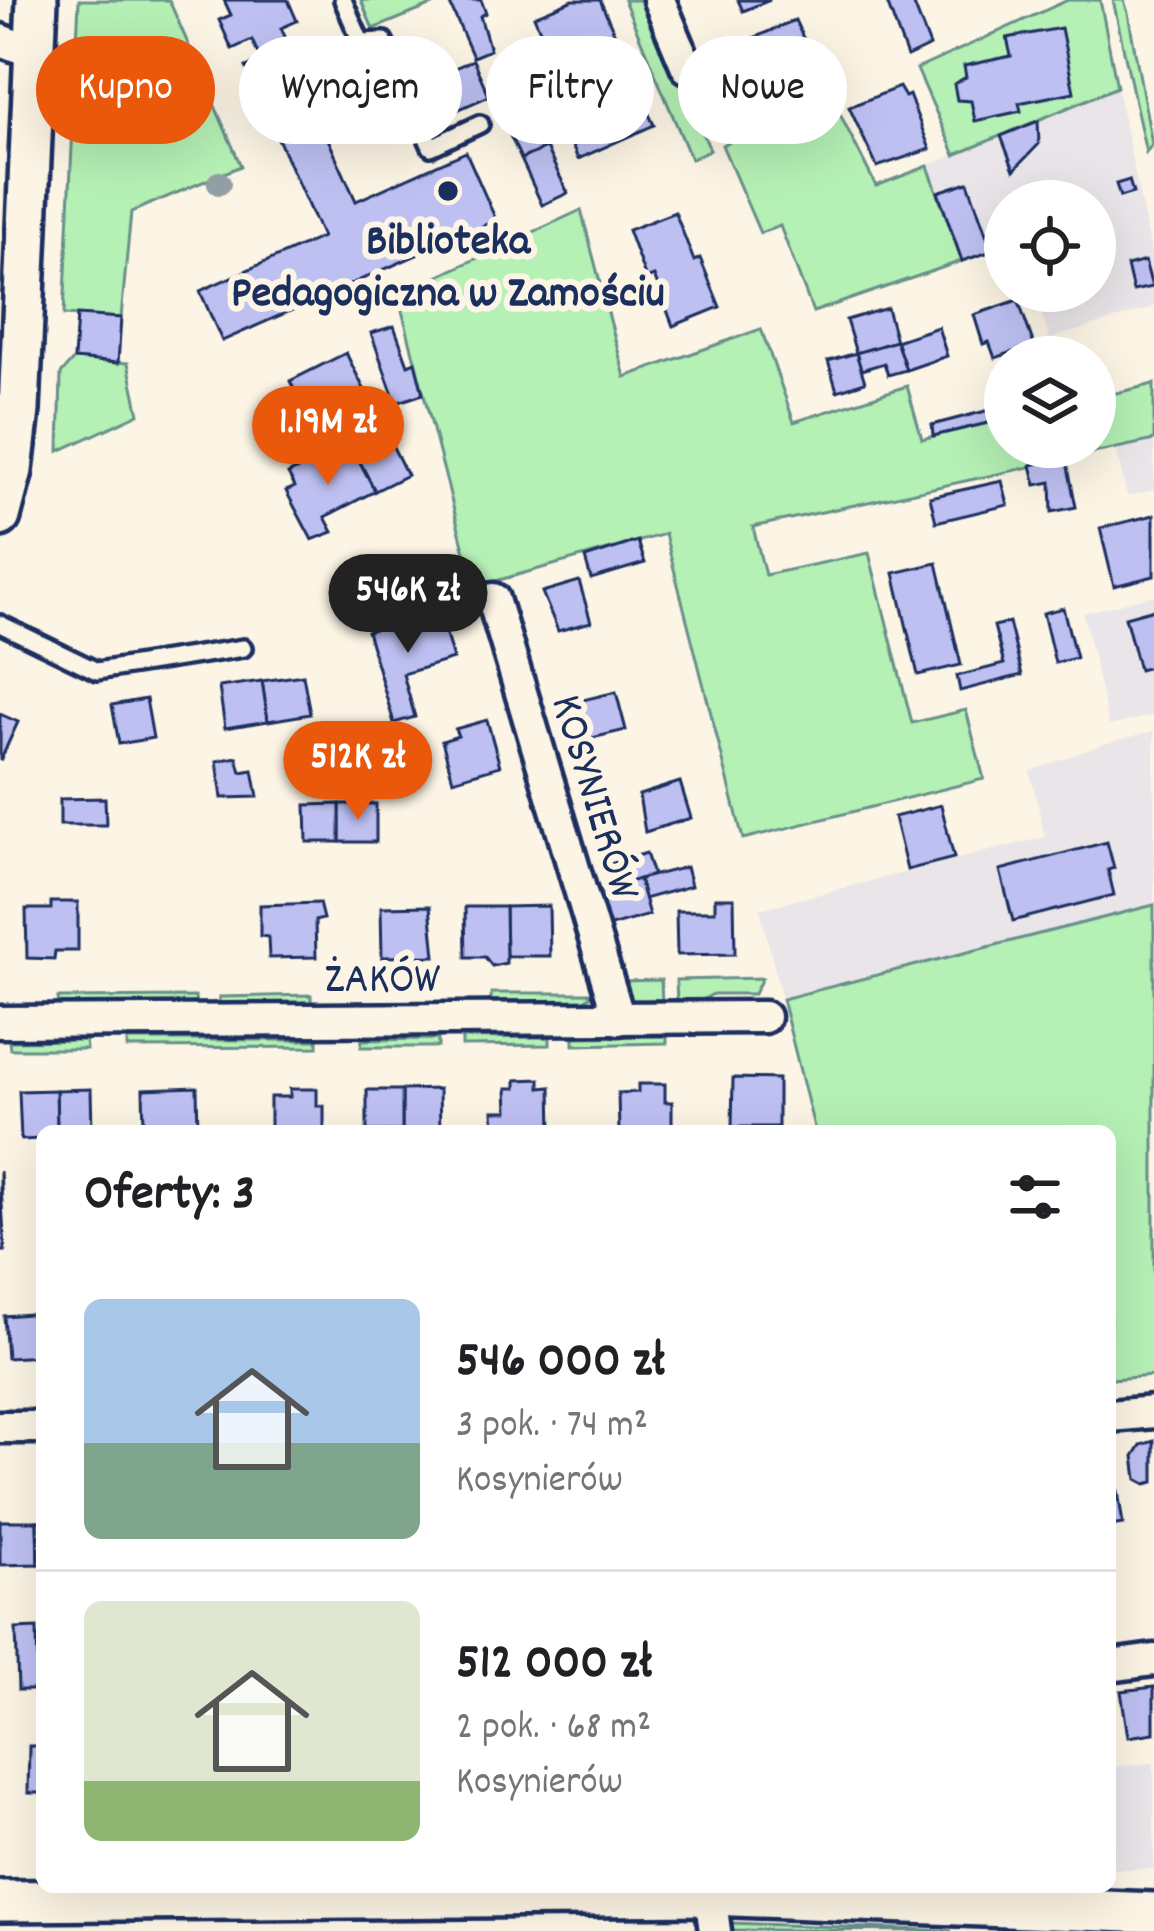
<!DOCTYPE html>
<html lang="pl">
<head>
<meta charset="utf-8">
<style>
	:root { --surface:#fff; --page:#f2f2f2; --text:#202124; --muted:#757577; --line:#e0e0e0; --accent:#ea580c }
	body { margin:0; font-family:Dekko,sans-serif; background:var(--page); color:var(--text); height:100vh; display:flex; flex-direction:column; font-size:45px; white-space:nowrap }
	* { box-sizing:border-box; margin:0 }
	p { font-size:39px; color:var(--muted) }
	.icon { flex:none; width:66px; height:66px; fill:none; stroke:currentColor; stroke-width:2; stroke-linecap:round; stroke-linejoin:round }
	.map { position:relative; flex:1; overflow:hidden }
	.details { position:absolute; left:36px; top:1125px; width:1080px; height:768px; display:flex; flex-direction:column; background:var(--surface); border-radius:18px; box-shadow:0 12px 48px #0002 }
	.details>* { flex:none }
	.guide { position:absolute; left:36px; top:36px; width:1083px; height:108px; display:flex; gap:24px }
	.buttons { position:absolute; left:984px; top:180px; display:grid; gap:24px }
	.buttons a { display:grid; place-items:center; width:132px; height:132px; border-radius:50%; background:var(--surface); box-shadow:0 12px 48px #0002; font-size:60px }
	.price { position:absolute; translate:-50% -102px; padding:0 27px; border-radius:42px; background:var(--accent); color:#fff; font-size:39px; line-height:78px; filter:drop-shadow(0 3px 6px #0008) }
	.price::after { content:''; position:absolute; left:50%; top:72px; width:36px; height:27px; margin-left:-18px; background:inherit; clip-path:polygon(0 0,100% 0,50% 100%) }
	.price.on { background:#222; color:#fff }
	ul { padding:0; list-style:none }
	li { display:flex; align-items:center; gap:36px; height:300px; padding:0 48px }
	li+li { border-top:3px solid var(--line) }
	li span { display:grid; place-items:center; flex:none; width:336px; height:240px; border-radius:18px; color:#555 }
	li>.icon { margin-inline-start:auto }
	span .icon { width:144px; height:144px; fill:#fffc; stroke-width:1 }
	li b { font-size:51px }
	h2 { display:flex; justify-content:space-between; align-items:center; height:144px; padding:0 48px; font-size:51px }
	.tag { padding:0 42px; border-radius:54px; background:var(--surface); box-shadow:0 12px 48px #0002; font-size:42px; line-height:108px }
	.tag.on { background:var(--accent); color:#fff }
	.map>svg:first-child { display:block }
	.built { fill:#e9e5e9 }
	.green { fill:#b5f0b5; stroke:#68908a; stroke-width:3 }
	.building { fill:#bec0f2; stroke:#1b2f5e; stroke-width:3 }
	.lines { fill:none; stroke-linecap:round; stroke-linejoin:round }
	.lane-casing { stroke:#1b2f5e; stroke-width:24 }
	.street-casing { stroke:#1b2f5e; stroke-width:39 }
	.secondary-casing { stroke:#1b2f5e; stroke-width:48 }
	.lane { stroke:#fcf5e5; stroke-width:15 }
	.street { stroke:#fcf5e5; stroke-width:30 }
	.secondary { stroke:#fcf5e5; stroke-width:39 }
	.tree { fill:#919ea4 }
	.poi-dot { fill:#1b2f5e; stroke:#fcf5e5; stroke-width:4.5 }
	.labels { text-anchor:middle; stroke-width:12; stroke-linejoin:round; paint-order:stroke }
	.poi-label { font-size:45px; font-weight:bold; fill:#1b2f5e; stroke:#fcf5e5 }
	.street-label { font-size:45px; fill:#1b2f5e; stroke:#fcf5e5 }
</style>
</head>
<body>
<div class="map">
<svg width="1154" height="1931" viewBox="0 0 1154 1931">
	<rect width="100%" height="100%" fill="#fcf5e5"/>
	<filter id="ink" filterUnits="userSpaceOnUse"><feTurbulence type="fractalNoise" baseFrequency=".00833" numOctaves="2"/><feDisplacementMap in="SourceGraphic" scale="24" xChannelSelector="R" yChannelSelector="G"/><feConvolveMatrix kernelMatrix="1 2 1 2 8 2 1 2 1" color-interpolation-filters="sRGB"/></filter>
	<g filter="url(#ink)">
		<g class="built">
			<polygon points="1117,87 1154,266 1154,307 1050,339 1033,291 1095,291 1095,201 1005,201 1005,246 962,261 928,166"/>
			<polygon points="1154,440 1154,490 1127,496 1116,448"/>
			<polygon points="1154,595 1154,715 1109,726 1083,613"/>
			<polygon points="1154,731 1154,905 782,999 760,909 1045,837 1030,771 1104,744"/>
			<polygon points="1154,1763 1154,1869 1110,1869 1110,1767"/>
		</g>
		<g class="green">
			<polygon points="79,0 169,0 241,166 131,212 121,318 64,315"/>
			<polygon points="361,0 445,0 373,29"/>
			<polygon points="624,0 646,0 710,150 691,159"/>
			<polygon points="1068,0 1100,0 1117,87 955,155 917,69"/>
			<polygon points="1113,0 1124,0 1128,13 1152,144 1146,153"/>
			<polygon points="830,94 876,186 928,166 962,261 813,312 780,226 760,233 722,145"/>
			<polygon points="581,210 625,377 761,329 794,422 907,386 922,439 1005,419 1005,447 1095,447 1095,398 1154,384 1154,440 753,527 765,575 869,553 912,723 966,710 984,779 743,839 665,534 474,587 398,295"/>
			<polygon points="74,359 128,363 139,414 59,451 61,374"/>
			<polygon points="1154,905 1154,1376 1110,1379 1110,1131 815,1131 782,999"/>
			<polygon points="762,978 754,994 713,994 695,1004 677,1003 676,980"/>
			<polygon points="661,980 662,1003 629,1004 621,981"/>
			<polygon points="491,993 594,993 579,1004 491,1004"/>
			<polygon points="311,995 311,1004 219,1006 219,997"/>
			<polygon points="195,997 196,1005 59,1007 58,998"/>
			<polygon points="667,1036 667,1043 574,1045 574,1037"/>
			<polygon points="550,1037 550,1045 462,1046 462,1038"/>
			<polygon points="438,1039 438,1047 361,1047 362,1040"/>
			<polygon points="85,1040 86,1049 10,1049 9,1041"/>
			<polygon points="127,1040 318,1040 318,1047 127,1048"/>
			<polygon points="731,1923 952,1931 731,1930"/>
		</g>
		<g class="building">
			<polygon points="224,0 288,0 297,21 281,28 309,89 375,60 391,98 323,128 356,201 466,152 496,220 222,341 200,291 322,237 246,67 261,61 252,40 232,49 219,20 231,15"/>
			<polygon points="448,0 481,0 486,13 480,16 490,50 473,57"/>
			<polygon points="573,0 600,0 622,51 560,77 534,16"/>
			<polygon points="738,0 770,0 743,11"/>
			<polygon points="886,0 912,0 930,46 907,57"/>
			<polygon points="795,20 818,71 773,90 751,39"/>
			<polygon points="1061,28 1074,92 1019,103 1021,111 975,121 971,101 957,100 954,84 966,77 964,66 1011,56 1007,38"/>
			<polygon points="473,60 489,96 432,121 416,85"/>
			<polygon points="636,86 654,125 578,159 560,120"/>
			<polygon points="899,87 905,97 909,95 930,149 877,167 849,107"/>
			<polygon points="536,111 547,135 542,138 546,148 521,159 505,125"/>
			<polygon points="1038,121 1039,144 1014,170 1001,136"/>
			<polygon points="546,148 568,193 542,205 521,159"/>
			<polygon points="1129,180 1133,193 1120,197 1116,184"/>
			<polygon points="968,182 992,251 962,261 938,192"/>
			<polygon points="675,212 694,261 700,258 720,307 673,326 654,276 646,279 628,230"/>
			<polygon points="1145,261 1152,287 1133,291 1127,266"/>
			<polygon points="1018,300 1034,345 995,358 989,342 983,344 974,315"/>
			<polygon points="887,308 896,341 856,353 846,320"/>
			<polygon points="77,315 121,318 118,363 74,359"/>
			<polygon points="394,326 408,365 415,362 423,394 396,403 371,333"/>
			<polygon points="938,327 947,356 906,370 896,341"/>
			<polygon points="896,341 906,370 888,375 884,363 861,370 856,353"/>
			<polygon points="346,353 383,427 326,455 290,381"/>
			<polygon points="856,353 865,382 837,391 828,361"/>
			<polygon points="1005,406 1005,419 933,436 932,425"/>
			<polygon points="383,427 407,475 375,491 350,443"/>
			<polygon points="350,443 375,491 325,517 333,532 312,540 286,491 295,487 288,474"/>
			<polygon points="1066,457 1076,507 1052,512 1051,482 1036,485 1031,465"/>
			<polygon points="1002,481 1008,505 936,522 930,497"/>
			<polygon points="1154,515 1154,576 1114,586 1100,528"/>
			<polygon points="638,541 645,563 591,579 585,558"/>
			<polygon points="937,563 961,665 918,675 894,573"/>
			<polygon points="579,581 591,622 558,631 542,592"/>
			<polygon points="1063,608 1076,658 1055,663 1043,613"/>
			<polygon points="1154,609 1154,666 1139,670 1125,617"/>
			<polygon points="439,611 453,659 403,674 415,717 394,723 367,631"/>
			<polygon points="1009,622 1022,675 960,691 957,676 1004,664 994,626"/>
			<polygon points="303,675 310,714 268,721 262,681"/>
			<polygon points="262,681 268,721 225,728 219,687"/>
			<polygon points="616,692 626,730 584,740 574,702"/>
			<polygon points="146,699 153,738 119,744 112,705"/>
			<polygon points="0,714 18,722 0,761"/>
			<polygon points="487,720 500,766 453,780 442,741 458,736 455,729"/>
			<polygon points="237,757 241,772 253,770 258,797 222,798 217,761"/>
			<polygon points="680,782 691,818 645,832 639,795"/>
			<polygon points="105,798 106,825 60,825 60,799"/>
			<rect x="340" y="804" width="36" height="38"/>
			<polygon points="340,804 340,842 307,842 306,805"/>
			<polygon points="941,805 954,858 907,870 894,817"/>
			<polygon points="1107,842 1114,868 1108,870 1114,895 1013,921 1000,870"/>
			<polygon points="646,853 653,875 617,886 610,864"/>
			<polygon points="686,867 691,886 644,899 639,879"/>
			<polygon points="639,879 649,915 604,928 594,892"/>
			<polygon points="715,898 734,898 735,954 677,955 676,911 715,911"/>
			<polygon points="51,902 78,902 78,951 55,951 54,959 27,958 26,909 51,909"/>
			<polygon points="319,903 323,919 315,921 316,957 269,958 268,937 260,936 260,905"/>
			<polygon points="430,906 435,956 382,957 381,907"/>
			<polygon points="549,906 550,956 506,956 505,907"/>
			<polygon points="465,907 505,907 506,963 492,966 485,957 466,957"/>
			<polygon points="733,1078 778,1079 778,1127 732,1127"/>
			<polygon points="540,1079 540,1088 551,1087 552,1131 494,1131 493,1111 508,1111 507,1088 516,1088 516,1080"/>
			<polygon points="638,1084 665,1084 665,1102 672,1102 672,1131 619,1131 618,1093 638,1092"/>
			<polygon points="197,1087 198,1131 144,1131 143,1089"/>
			<polygon points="91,1089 92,1131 57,1131 56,1090"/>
			<polygon points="290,1089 317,1089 317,1106 324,1106 324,1131 270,1131 270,1097 290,1097"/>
			<polygon points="439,1089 440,1130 402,1131 402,1090"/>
			<polygon points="56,1090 57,1131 42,1131 42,1139 21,1140 19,1091"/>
			<rect x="367" y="1090" width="35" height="41"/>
			<polygon points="0,1171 5,1251 0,1251"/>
			<polygon points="42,1313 42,1356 7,1358 4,1316"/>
			<polygon points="1154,1441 1154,1482 1146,1484 1137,1479 1134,1456 1141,1445"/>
			<polygon points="1118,1491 1123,1524 1110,1526 1110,1492"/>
			<polygon points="0,1521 37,1521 38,1564 0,1565"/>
			<polygon points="37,1521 42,1521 42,1564 38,1564"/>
			<polygon points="37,1628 38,1690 18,1690 16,1629"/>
			<polygon points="1154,1687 1154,1733 1128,1737 1121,1691"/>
			<polygon points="29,1746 42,1746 42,1793 28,1793"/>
		</g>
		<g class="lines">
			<defs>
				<g id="lane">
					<polyline points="343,0 361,42 384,41 431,147 480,124"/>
					<polyline points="0,624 97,671 243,648"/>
				</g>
				<g id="street">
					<polyline points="659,0 687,67"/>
					<polyline points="0,40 35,53"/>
					<polyline points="493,599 619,1019"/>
					<polyline points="0,1022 764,1017"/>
					<polyline points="1110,1416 1154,1412"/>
					<polyline points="0,1427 42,1427"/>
					<polyline points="1110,1666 1154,1660"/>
					<polyline points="710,1895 715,1931"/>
				</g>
				<g id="secondary">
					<polyline points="0,516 12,470 19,410 37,0"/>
					<polyline points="0,1901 710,1895 1154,1913"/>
				</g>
			</defs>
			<use href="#lane" class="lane-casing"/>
			<use href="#street" class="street-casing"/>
			<use href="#secondary" class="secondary-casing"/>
			<use href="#lane" class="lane"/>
			<use href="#street" class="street"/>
			<use href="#secondary" class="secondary"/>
		</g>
		<circle class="tree" cx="219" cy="183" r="12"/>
	</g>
	<circle class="poi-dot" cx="448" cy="191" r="12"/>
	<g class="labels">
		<g class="poi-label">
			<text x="448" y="253">Biblioteka<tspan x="448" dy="52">Pedagogiczna w Zamościu</tspan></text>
		</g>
		<g class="street-label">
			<text transform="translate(599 796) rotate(73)" y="16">KOSYNIERÓW</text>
			<text x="382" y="991">ŻAKÓW</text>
		</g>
	</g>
</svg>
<div class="buttons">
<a><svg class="icon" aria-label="locate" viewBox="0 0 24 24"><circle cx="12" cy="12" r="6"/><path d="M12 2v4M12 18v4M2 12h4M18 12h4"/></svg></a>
<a><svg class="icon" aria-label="layers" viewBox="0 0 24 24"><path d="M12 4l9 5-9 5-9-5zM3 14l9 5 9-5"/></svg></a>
</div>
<b class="price" style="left:328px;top:488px">1.19M zł</b>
<b class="price on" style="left:408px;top:656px">546K zł</b>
<b class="price" style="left:358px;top:823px">512K zł</b>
<div class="guide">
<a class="tag on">Kupno</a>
<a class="tag">Wynajem</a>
<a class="tag">Filtry</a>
<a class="tag">Nowe</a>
</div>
<section class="details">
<h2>Oferty: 3<svg class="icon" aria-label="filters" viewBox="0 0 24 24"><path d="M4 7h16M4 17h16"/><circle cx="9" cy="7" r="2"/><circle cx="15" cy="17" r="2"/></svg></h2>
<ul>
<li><span style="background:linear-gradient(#a9c7e8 60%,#7fa58c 0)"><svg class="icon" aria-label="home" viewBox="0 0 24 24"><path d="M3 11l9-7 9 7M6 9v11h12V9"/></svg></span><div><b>546 000 zł</b><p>3 pok. · 74 m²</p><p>Kosynierów</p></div></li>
<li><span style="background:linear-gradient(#dfe7d0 75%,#8fb573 0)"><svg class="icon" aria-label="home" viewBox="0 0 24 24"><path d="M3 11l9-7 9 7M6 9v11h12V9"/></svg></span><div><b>512 000 zł</b><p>2 pok. · 68 m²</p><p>Kosynierów</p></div></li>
</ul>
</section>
</div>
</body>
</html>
